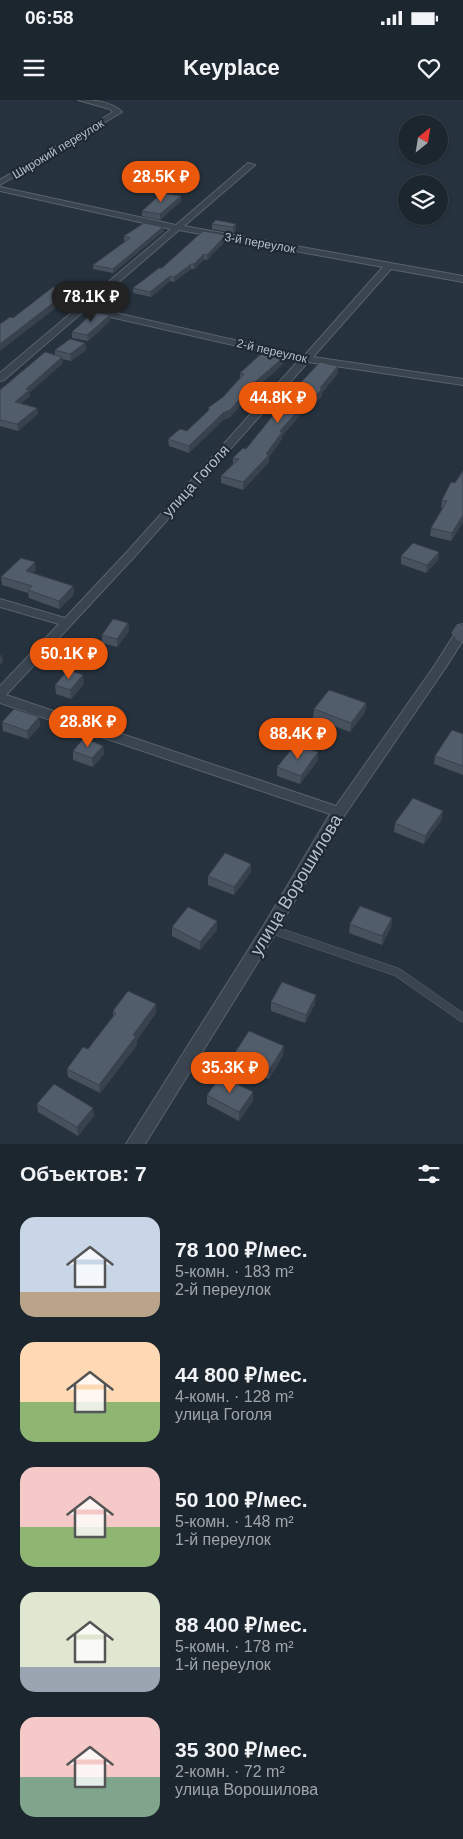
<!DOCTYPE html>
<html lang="ru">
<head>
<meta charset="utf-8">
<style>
	:root { --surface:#1c262e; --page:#29323a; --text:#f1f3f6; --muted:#a0a5aa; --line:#3a434a; --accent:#ea580c }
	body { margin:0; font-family:Arial,sans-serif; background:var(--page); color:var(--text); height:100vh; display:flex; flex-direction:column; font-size:19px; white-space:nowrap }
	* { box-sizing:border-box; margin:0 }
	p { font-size:16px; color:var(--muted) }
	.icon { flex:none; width:28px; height:28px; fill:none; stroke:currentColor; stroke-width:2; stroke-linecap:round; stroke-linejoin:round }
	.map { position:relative; height:1044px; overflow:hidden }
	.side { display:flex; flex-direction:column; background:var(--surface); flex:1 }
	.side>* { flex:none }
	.needle { width:32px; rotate:30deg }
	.fabs { position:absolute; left:398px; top:15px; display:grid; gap:10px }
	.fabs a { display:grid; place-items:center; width:50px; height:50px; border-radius:50%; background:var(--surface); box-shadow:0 1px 4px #0004,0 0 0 1px var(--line); font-size:25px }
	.price { position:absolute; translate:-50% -42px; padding:0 11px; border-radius:18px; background:var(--accent); color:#fff; font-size:16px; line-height:32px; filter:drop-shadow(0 1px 2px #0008) }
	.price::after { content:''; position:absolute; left:50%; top:30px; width:15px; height:11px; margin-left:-8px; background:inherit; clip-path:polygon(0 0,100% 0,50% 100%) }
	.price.on { background:#222; color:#fff }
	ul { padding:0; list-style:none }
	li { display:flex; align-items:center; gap:15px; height:125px; padding:0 20px }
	li span { display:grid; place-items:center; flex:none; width:140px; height:100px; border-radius:15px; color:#555 }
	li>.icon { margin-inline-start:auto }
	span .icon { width:60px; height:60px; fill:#fffc; stroke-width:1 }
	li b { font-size:21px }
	h2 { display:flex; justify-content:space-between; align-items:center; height:60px; padding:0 20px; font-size:21px }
	.status { display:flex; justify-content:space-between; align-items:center; height:35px; padding:0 25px; background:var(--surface); direction:ltr }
	.status svg { height:14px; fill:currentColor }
	header { display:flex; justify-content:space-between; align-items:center; height:65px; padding:0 20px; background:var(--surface); font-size:22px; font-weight:700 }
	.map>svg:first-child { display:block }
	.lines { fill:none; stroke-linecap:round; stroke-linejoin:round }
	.lane-casing { stroke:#58626c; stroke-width:9 }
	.street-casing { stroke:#58626c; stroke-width:2 }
	.secondary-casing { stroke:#58626c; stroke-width:1 }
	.lane { stroke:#3a444f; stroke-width:8 }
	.street { fill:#3a444f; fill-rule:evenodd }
	.secondary { fill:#495361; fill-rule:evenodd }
	.wall { fill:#47505d }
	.shaded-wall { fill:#39414c }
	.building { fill:#525d6c; stroke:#39414c }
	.labels { text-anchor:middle; stroke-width:4.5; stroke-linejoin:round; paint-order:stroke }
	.far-street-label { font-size:12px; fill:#b7bfc9; stroke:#1f2934 }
	.street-label { font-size:15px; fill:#b7bfc9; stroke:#1f2934 }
	.near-street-label { font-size:18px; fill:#b7bfc9; stroke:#1f2934 }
</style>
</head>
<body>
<div class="status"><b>06:58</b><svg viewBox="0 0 49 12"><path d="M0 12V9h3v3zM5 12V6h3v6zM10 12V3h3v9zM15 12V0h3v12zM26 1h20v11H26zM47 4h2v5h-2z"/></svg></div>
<header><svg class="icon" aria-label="menu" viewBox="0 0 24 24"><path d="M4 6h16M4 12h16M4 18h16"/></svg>Keyplace<svg class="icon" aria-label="heart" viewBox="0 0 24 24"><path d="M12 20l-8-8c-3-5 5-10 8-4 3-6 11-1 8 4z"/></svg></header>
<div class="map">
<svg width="463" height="1044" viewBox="0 0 463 1044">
	<rect width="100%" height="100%" fill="#26323e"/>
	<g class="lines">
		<defs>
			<polyline id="lane" points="270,829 397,872 463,918"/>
			<g id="street">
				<path d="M78,0c15,0 33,1 44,12l-122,73v-5l113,-68 -3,-3z"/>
				<path d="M248,63l7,2 -71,61 279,50v6l-72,-13 -78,88 150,22v6l-155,-23 -173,194 -129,139 330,111 99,-141 22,-35h6v10l-17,27 -102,149 -68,117 -131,211h-19l138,-219 66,-111 -330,-111v-17l59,-62 -59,-17v-8l65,19 62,-66 172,-192 -215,-49 -80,69 -4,1v-8l171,-144 -171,-38v-4l176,38zM179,130l204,37 -79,89 -214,-49z"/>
			</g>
			<polygon id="secondary" points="463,524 463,542 457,540 452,533 457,525"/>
		</defs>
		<use href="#lane" class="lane-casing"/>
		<use href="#street" class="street-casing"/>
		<use href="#secondary" class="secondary-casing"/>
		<use href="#lane" class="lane"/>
		<use href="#street" class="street"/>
		<use href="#secondary" class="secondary"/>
	</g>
	<g class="wall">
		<polygon points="181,101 160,120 142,116 142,111"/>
		<polygon points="212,124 236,124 236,130 233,133 212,129"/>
		<polygon points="163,127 164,131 113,173 93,169 93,165 126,141 124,141 124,136"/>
		<polygon points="226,140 207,160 204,159 194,169 191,169 174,182 170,181 151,197 133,193 133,188 162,168"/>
		<polygon points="110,221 88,241 72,238 72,232"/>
		<polygon points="85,243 86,250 71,261 62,259 63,263 29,293 30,296 21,303 38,314 18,331 0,326 0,290 55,255 55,250"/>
		<polygon points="284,257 283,264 256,288 230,317 223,320 189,353 169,346 168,339 187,331 208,311 208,308 223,297 240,278 240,273"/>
		<polygon points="338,273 322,293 322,296 313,306 309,305 282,336 282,339 269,357 269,362 243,390 221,383 221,376 233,364 233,358 246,349"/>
		<polygon points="463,371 463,422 451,441 430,436 431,428 443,409 441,408 442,400"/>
		<polygon points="439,452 438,460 426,473 401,464 401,456"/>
		<polygon points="36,470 33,473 73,486 74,494 59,509 29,498 28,493 2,485 1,477"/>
		<polygon points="128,523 129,531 117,547 102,543 102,535"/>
		<polygon points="84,584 71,599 56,594 55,585"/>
		<polygon points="366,603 365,612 350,632 313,618 314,609"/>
		<polygon points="39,617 40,626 28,639 3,631 2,622"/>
		<polygon points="463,634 463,675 434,664 435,656"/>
		<polygon points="103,646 104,654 93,667 73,660 73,651"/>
		<polygon points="318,652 318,660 300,684 277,676 277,667"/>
		<polygon points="442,719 424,744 394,732 395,723"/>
		<polygon points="251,764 251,772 234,795 208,785 208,776"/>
		<polygon points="392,818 391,827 382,845 349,833 350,824"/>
		<polygon points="217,821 217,830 200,850 172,836 172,827"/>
		<polygon points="271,902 315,904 305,923 271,911"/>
		<polygon points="156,904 156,913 137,940 137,945 100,993 68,977 67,969 88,949 113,916 113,911"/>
		<polygon points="234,954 283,955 269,979 234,963"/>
		<polygon points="253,992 253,1001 239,1021 207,1004 207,995"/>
		<polygon points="37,1004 94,1016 78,1036 38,1012"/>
	</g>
	<g class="shaded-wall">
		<polygon points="181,96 181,101 160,120 160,114"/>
		<polygon points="236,124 236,130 233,133 233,127"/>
		<polygon points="163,127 164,131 113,173 113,169"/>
		<polygon points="226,135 226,140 207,160 207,155"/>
		<polygon points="204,154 204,159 194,169 194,164"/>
		<polygon points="191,164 191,169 174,182 174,177"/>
		<polygon points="170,176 170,181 151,197 150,192"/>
		<polygon points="70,190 70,197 0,251 0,244"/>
		<polygon points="110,215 110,221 88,241 87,235"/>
		<polygon points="85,243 86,250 71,261 70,254"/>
		<polygon points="62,257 63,263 29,293 30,296 15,308 15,302 26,289"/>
		<polygon points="284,257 283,264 256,288 230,317 223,320 189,353 189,346 256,281"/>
		<polygon points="338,266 338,273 322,293 322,296 313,306 313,298 320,288"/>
		<polygon points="309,298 309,305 282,336 282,339 269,357 269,362 243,390 243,382 266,354 280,331"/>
		<polygon points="37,308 38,314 18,331 17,324"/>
		<polygon points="463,415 463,422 451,441 452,433"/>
		<polygon points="439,452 438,460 426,473 427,465"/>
		<polygon points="35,462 36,470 27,479 26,471"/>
		<polygon points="73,486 74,494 59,509 59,501"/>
		<polygon points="128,523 129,531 117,547 117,539"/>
		<polygon points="2,554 3,562 0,565 0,556"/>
		<polygon points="83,575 84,584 71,599 70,590"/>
		<polygon points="366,603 365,612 350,632 351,623"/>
		<polygon points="39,617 40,626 28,639 27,631"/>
		<polygon points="103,646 104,654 93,667 92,658"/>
		<polygon points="318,652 318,660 300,684 301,676"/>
		<polygon points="443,711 442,719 424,744 425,736"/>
		<polygon points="251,764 251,772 234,795 234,787"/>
		<polygon points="392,818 391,827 382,845 382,836"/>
		<polygon points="217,821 217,830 200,850 200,842"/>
		<polygon points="316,895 315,904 305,923 306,915"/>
		<polygon points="156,904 156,913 137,940 137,945 100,993 99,985 133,935"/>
		<polygon points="284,946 283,955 269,979 269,970"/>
		<polygon points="253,992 253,1001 239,1021 239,1012"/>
		<polygon points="93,1008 94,1016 78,1036 77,1027"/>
	</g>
	<g class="building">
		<polygon points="162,93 181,96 160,114 142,111"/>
		<polygon points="216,120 236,124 233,127 212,124"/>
		<polygon points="144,123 163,127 113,169 93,165 130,138 124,136"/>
		<polygon points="203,131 226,135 207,155 204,154 194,164 191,164 174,177 170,176 150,192 133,188 159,168 162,168"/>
		<polygon points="53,187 70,190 0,244 0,224 10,217 13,218"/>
		<polygon points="94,212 110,215 87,235 72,232"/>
		<polygon points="70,239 85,243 70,254 55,250"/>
		<polygon points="45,252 62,257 26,289 29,290 15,302 37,308 17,324 0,320 0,290"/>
		<polygon points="263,252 284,257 256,281 230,310 223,313 189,346 168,339 180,329 187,331 210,309 208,308 223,297 244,274 240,273"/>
		<polygon points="320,262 338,266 320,288 322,289 313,298 309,298 280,331 282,332 266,354 269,355 243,382 221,376 239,359 233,358 243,348 246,349 291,293"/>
		<polygon points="463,371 463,415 452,433 431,428 447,401 442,400 451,382 455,383"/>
		<polygon points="413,443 439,452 427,465 401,456"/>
		<polygon points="21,458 35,462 26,471 73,486 59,501 28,490 32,486 1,477"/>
		<polygon points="113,519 128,523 117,539 102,535"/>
		<polygon points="68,570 83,575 70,590 55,585"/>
		<polygon points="329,590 366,603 351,623 314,609"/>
		<polygon points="14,609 39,617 27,631 2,622"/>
		<polygon points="452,630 463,634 463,666 435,656"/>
		<polygon points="84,638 103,646 92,658 73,651"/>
		<polygon points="296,644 318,652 301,676 277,667"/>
		<polygon points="413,698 443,711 425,736 395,723"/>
		<polygon points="225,753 251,764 234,787 208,776"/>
		<polygon points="360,806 392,818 382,836 350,824"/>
		<polygon points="188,807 217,821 200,842 172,827"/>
		<polygon points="282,882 316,895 306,915 271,902"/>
		<polygon points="128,891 156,904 133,935 136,936 99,985 67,969 83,947 88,949 116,913 113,911"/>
		<polygon points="249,931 284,946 269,970 234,954"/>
		<polygon points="221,976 253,992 239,1012 207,995"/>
		<polygon points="54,984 93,1008 77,1027 37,1004"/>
	</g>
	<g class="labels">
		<g class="far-street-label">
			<text transform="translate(58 49) rotate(-31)" y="4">Широкий переулок</text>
			<text transform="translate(260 143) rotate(10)" y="4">3-й переулок</text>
			<text transform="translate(272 251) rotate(13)" y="4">2-й переулок</text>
		</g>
		<g class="street-label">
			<text transform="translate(196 381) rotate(-48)" y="5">улица Гоголя</text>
		</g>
		<g class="near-street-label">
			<text transform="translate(296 785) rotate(-59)" y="6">улица Ворошилова</text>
		</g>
	</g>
</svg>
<div class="fabs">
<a><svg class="needle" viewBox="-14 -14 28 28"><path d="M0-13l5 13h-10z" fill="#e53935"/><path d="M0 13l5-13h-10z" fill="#a0a5aa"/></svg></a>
<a><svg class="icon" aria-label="layers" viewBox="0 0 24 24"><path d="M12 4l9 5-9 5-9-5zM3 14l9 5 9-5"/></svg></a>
</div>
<b class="price" style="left:161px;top:103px">28.5K ₽</b>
<b class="price on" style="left:91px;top:223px">78.1K ₽</b>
<b class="price" style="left:278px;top:324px">44.8K ₽</b>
<b class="price" style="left:69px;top:580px">50.1K ₽</b>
<b class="price" style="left:88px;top:648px">28.8K ₽</b>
<b class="price" style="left:298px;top:660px">88.4K ₽</b>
<b class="price" style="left:230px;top:994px">35.3K ₽</b>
</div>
<section class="side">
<h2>Объектов: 7<svg class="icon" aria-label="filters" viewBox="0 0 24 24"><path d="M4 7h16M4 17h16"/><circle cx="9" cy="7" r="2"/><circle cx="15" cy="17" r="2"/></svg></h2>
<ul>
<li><span style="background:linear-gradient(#c9d6e8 75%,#b9a48a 0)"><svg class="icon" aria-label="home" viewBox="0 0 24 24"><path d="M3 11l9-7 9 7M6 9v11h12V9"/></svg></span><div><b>78 100 ₽/мес.</b><p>5-комн. · 183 m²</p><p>2-й переулок</p></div></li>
<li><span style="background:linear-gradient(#ffd9b3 60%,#8fb573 0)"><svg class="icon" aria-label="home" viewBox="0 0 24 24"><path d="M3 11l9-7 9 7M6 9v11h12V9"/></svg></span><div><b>44 800 ₽/мес.</b><p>4-комн. · 128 m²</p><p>улица Гоголя</p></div></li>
<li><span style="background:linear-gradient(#f6c9c9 60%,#8fb573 0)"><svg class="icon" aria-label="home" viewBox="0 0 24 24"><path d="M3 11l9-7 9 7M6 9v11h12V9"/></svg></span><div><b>50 100 ₽/мес.</b><p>5-комн. · 148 m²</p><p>1-й переулок</p></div></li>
<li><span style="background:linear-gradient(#dfe7d0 75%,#9aa5b1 0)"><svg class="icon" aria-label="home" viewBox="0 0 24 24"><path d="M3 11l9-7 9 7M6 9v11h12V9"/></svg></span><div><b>88 400 ₽/мес.</b><p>5-комн. · 178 m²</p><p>1-й переулок</p></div></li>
<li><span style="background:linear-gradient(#f6c9c9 60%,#7fa58c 0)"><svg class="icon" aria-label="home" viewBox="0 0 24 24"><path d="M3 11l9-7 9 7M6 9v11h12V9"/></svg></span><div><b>35 300 ₽/мес.</b><p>2-комн. · 72 m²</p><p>улица Ворошилова</p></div></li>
</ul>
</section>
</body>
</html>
